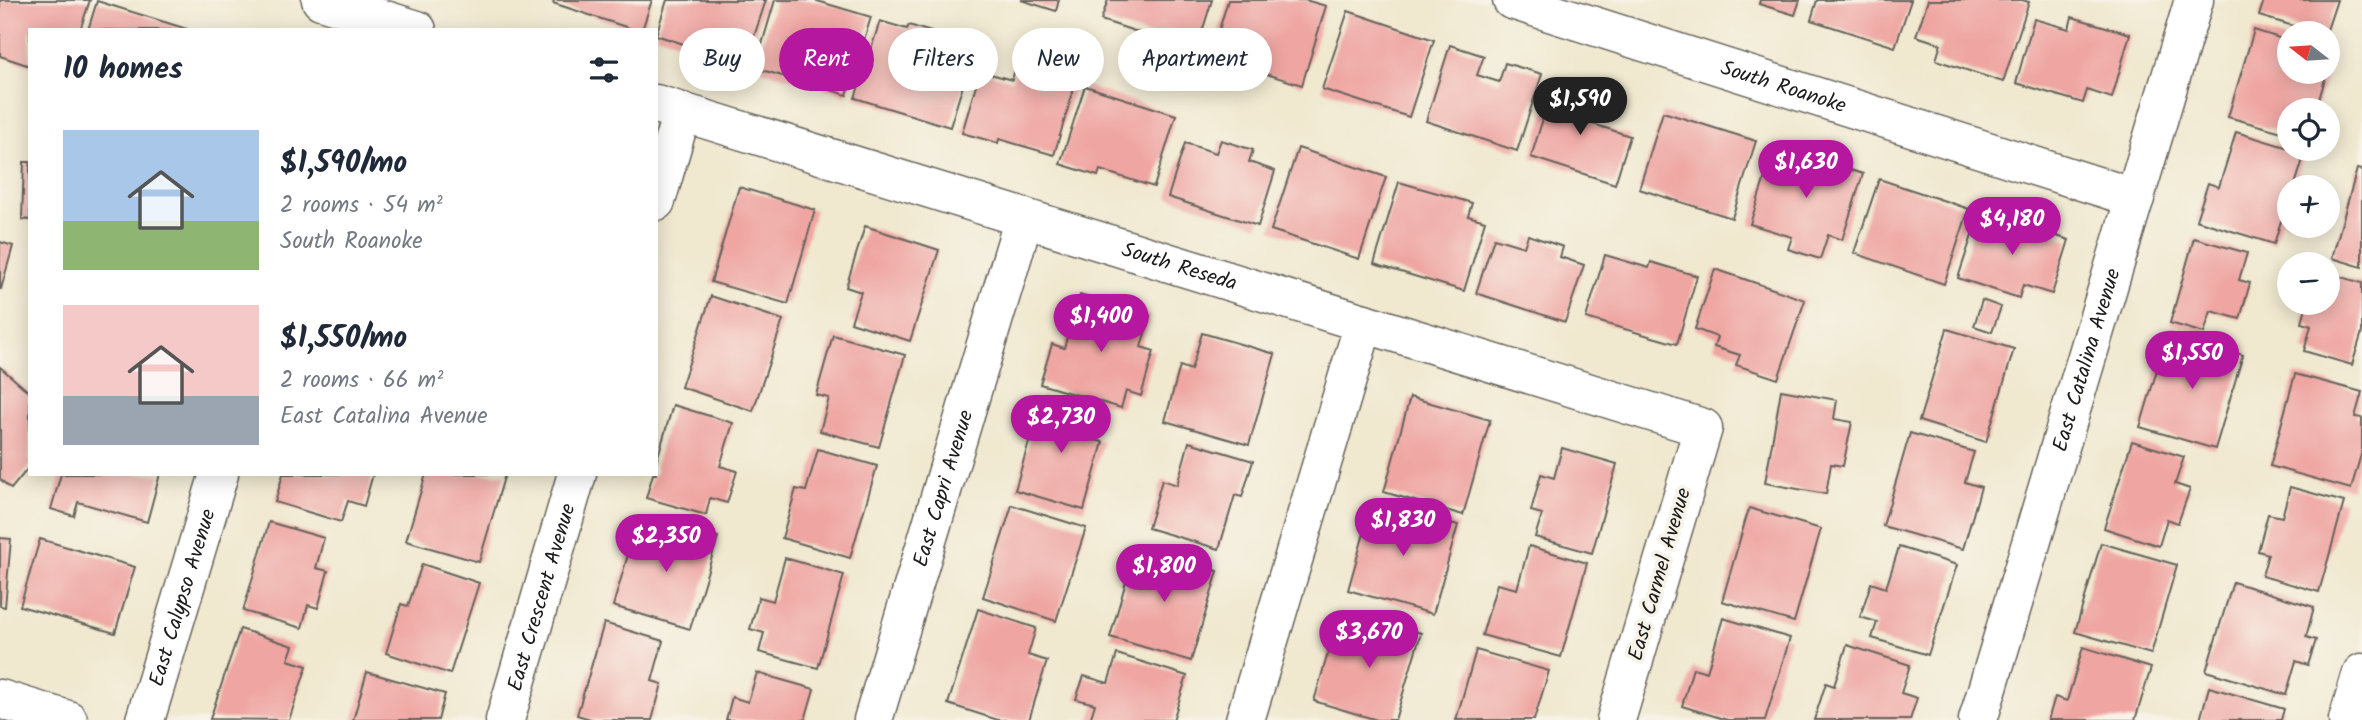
<!DOCTYPE html>
<html lang="en">
<head>
<meta charset="utf-8">
<style>
	:root { --surface:#fff; --page:#f2f2f3; --text:#1f2937; --muted:#747a83; --accent:#b5179e }
	body { margin:0; font-family:Kalam,sans-serif; background:var(--page); color:var(--text); height:100vh; display:flex; flex-direction:column; font-size:26px; white-space:nowrap }
	* { box-sizing:border-box; margin:0 }
	p { font-size:23px; color:var(--muted) }
	.icon { flex:none; width:38px; height:38px; fill:none; stroke:currentColor; stroke-width:2; stroke-linecap:round; stroke-linejoin:round }
	.map { position:relative; flex:1; overflow:hidden }
	.sheet { position:absolute; left:28px; top:28px; width:630px; height:448px; display:flex; flex-direction:column; background:var(--surface); border-radius:0px; box-shadow:0 4px 18px #0003 }
	.sheet>* { flex:none }
	.guide { position:absolute; left:679px; top:28px; width:665px; height:63px; display:flex; gap:14px }
	.needle { width:46px; rotate:287deg }
	.tools { position:absolute; left:2277px; top:21px; display:grid; gap:14px }
	.tools a { display:grid; place-items:center; width:63px; height:63px; border-radius:50%; background:var(--surface); box-shadow:0 4px 18px #0003; font-size:35px }
	.price { position:absolute; translate:-50% -60px; padding:0 16px; border-radius:24px; background:var(--accent); color:#fff; font-size:23px; line-height:46px; filter:drop-shadow(0 2px 4px #0008) }
	.price::after { content:''; position:absolute; left:50%; top:42px; width:21px; height:16px; margin-left:-10px; background:inherit; clip-path:polygon(0 0,100% 0,50% 100%) }
	.price.active { background:#222; color:#fff }
	ul { padding:0; list-style:none }
	li { display:flex; align-items:center; gap:21px; height:175px; padding:0 35px }
	li span { display:grid; place-items:center; flex:none; width:196px; height:140px; border-radius:0px; color:#555 }
	li>.icon { margin-inline-start:auto }
	span .icon { width:84px; height:84px; fill:#fffc; stroke-width:1 }
	li b { font-size:30px }
	h2 { display:flex; justify-content:space-between; align-items:center; height:84px; padding:0 35px; font-size:30px }
	.pill { padding:0 24px; border-radius:32px; background:var(--surface); box-shadow:0 4px 18px #0003; font-size:24px; line-height:63px }
	.pill.active { background:var(--accent); color:#fff }
	.map>svg:first-child { display:block }
	.building { fill:#efa5a2 }
	.lines { fill:none; stroke-linecap:round; stroke-linejoin:round }
	.minor-casing { stroke:#66635b; stroke-width:41 }
	.minor { stroke:#fff; stroke-width:38 }
	.labels { text-anchor:middle; stroke-width:7; stroke-linejoin:round; paint-order:stroke }
	.street-label { font-size:21px; fill:#1c1c1c; stroke:#f7f3e8 }
</style>
</head>
<body>
<div class="map">
<svg width="2362" height="720" viewBox="0 0 2362 720">
	<rect width="100%" height="100%" fill="#f7f3e8"/>
	<filter id="ink" filterUnits="userSpaceOnUse"><feTurbulence type="fractalNoise" baseFrequency=".0143" numOctaves="2"/><feDisplacementMap in="SourceGraphic" scale="14" xChannelSelector="R" yChannelSelector="G"/><feConvolveMatrix kernelMatrix="1 2 1 2 8 2 1 2 1" color-interpolation-filters="sRGB"/></filter>
	<filter id="wash" filterUnits="userSpaceOnUse"><feTurbulence type="fractalNoise" baseFrequency=".00686" numOctaves="4" result="noise"/><feDisplacementMap in="SourceGraphic" scale="28" xChannelSelector="R" yChannelSelector="G"/><feGaussianBlur stdDeviation="1.57" result="paint"/><feColorMatrix in="noise" values="0 0 0 0 0 0 0 0 0 0 0 0 0 0 0 0 0 1.4 0 .05"/><feComposite in="paint" operator="in"/></filter>
	<g filter="url(#wash)">
		<rect width="100%" height="100%" fill="#f0e8cf"/>
		<g id="blocks">
			<g class="building">
				<polygon points="0,0 90,0 80,30 30,30 30,66 0,56"/>
				<polygon points="554,0 652,0 642,30 635,30 553,3"/>
				<polygon points="667,0 766,0 745,64 656,35"/>
				<polygon points="775,0 814,0 871,17 847,95 755,68"/>
				<polygon points="1021,0 1059,0 1056,11"/>
				<polygon points="1108,0 1212,0 1196,51 1101,20"/>
				<polygon points="1228,0 1305,0 1326,6 1302,85 1211,57"/>
				<polygon points="1760,0 1800,0 1795,15 1759,4"/>
				<polygon points="1817,0 1911,0 1895,47 1811,20"/>
				<polygon points="1928,0 2022,0 2029,2 2003,82 1936,60 1941,44 1916,36"/>
				<polygon points="2264,0 2337,0 2326,33 2318,33 2259,16"/>
				<polygon points="97,1 187,29 187,30 88,30"/>
				<polygon points="1348,11 1434,40 1409,117 1322,89"/>
				<polygon points="2072,17 2130,34 2112,98 2087,90 2083,103 2016,83 2034,19 2069,29"/>
				<polygon points="880,21 907,29 909,25 975,46 950,127 855,98"/>
				<polygon points="2254,30 2289,41 2289,72 2327,72 2316,110 2289,110 2289,134 2228,117"/>
				<polygon points="1450,45 1484,56 1477,75 1499,82 1505,63 1542,74 1517,151 1426,121"/>
				<polygon points="1020,51 1059,62 1054,80 1075,85 1054,155 999,139 998,143 962,133 980,71 1012,80"/>
				<polygon points="1564,82 1603,94 1593,124 1630,136 1615,184 1531,157 1546,109 1554,112"/>
				<polygon points="1085,86 1176,115 1154,187 1100,170 1098,176 1060,164"/>
				<polygon points="1663,112 1756,141 1732,218 1639,189"/>
				<polygon points="2236,132 2305,153 2295,185 2300,187 2289,187 2289,224 2281,221 2274,244 2196,220 2208,183 2219,187"/>
				<polygon points="1221,140 1253,150 1249,162 1275,171 1258,226 1168,197 1185,143 1216,153"/>
				<polygon points="1775,146 1863,174 1842,240 1828,235 1820,259 1788,249 1792,237 1750,224"/>
				<polygon points="1298,148 1386,177 1359,259 1271,230"/>
				<polygon points="24,162 30,162 30,220 22,219"/>
				<polygon points="2357,169 2362,170 2362,267 2332,258"/>
				<polygon points="1879,179 1969,209 1944,284 1854,253"/>
				<polygon points="1399,182 1472,203 1468,216 1485,221 1464,291 1374,264"/>
				<polygon points="739,187 815,210 788,304 711,282"/>
				<polygon points="1980,211 2069,240 2052,294 2023,285 2019,298 1958,278"/>
				<polygon points="865,226 939,250 910,341 851,322 861,292 846,287"/>
				<polygon points="1528,235 1563,247 1560,257 1584,265 1565,322 1476,293 1494,238 1524,247"/>
				<polygon points="2194,238 2247,253 2239,280 2250,283 2240,319 2211,311 2204,333 2170,323"/>
				<polygon points="0,242 13,246 1,289 0,289"/>
				<polygon points="1605,255 1649,268 1651,262 1697,276 1677,344 1586,318"/>
				<polygon points="1715,269 1805,300 1778,379 1736,365 1740,355 1714,347 1717,337 1695,329"/>
				<polygon points="2328,273 2362,283 2362,332 2352,365 2304,351 2311,326 2302,323 2307,303 2328,303"/>
				<polygon points="1080,295 1150,316 1141,347 1154,351 1141,396 1126,391 1121,408 1040,384 1052,344 1064,348"/>
				<polygon points="711,296 783,320 753,411 681,387"/>
				<polygon points="1982,300 2001,307 1992,332 1974,326"/>
				<polygon points="1947,329 2014,349 1986,442 1919,421"/>
				<polygon points="1202,333 1275,354 1249,445 1165,421 1180,366 1191,370"/>
				<polygon points="2168,333 2243,355 2215,449 2140,427"/>
				<polygon points="833,335 905,355 879,447 820,431 829,398 816,395"/>
				<polygon points="0,367 30,393 30,466 11,489 0,479"/>
				<polygon points="2295,374 2362,392 2355,417 2362,418 2362,451 2351,489 2270,466"/>
				<polygon points="1781,390 1837,400 1834,419 1852,422 1843,466 1831,464 1826,494 1765,483"/>
				<polygon points="1042,397 1097,413 1090,439 1103,442 1084,510 1015,490"/>
				<polygon points="1410,397 1490,420 1463,515 1384,492"/>
				<polygon points="673,405 733,423 720,466 737,471 727,503 710,498 706,515 646,498 653,474 656,474 656,463"/>
				<polygon points="1910,433 1974,452 1965,482 1981,487 1963,549 1883,526"/>
				<polygon points="2132,441 2184,457 2175,484 2190,489 2178,523 2167,519 2159,546 2104,528"/>
				<polygon points="1189,442 1253,461 1242,497 1235,495 1219,549 1148,528 1162,480 1177,485"/>
				<polygon points="1562,448 1617,464 1592,553 1535,537 1542,514 1531,511 1541,474 1554,478"/>
				<polygon points="818,449 877,466 850,558 782,538 796,489 806,491"/>
				<polygon points="61,474 160,474 147,522 78,502 74,516 51,509"/>
				<polygon points="283,474 373,474 364,506 348,501 341,522 275,502"/>
				<polygon points="426,474 505,474 479,562 406,541"/>
				<polygon points="2290,487 2344,502 2319,592 2262,576 2268,554 2258,551 2268,514 2282,517"/>
				<polygon points="1373,501 1458,525 1433,614 1348,590"/>
				<polygon points="1012,505 1086,528 1056,621 983,597"/>
				<polygon points="1749,508 1821,529 1794,622 1722,601"/>
				<polygon points="653,518 718,537 690,629 613,606 632,541 646,545"/>
				<polygon points="269,522 324,538 316,568 328,571 318,608 308,605 302,628 243,611"/>
				<polygon points="0,538 11,539 5,607 0,606"/>
				<polygon points="40,539 135,567 115,633 20,606"/>
				<polygon points="2101,543 2177,565 2151,654 2075,632"/>
				<polygon points="1529,546 1587,563 1561,657 1482,635 1497,584 1517,589"/>
				<polygon points="1136,547 1218,571 1191,661 1110,637"/>
				<polygon points="1899,547 1957,565 1928,655 1872,638 1877,622 1860,617 1871,583 1886,588"/>
				<polygon points="785,558 844,575 818,668 759,652 764,633 750,629 759,597 773,601"/>
				<polygon points="422,564 479,583 450,674 386,653 401,604 408,606"/>
				<polygon points="2233,582 2314,607 2306,637 2316,640 2308,665 2296,661 2286,695 2206,671"/>
				<polygon points="978,609 1036,628 1028,655 1047,661 1029,720 998,720 948,704"/>
				<polygon points="1358,615 1421,633 1395,720 1377,720 1314,701 1333,636 1350,642"/>
				<polygon points="1723,618 1790,638 1765,720 1727,720 1682,706 1693,668 1707,672"/>
				<polygon points="604,623 663,641 652,681 662,684 652,720 594,720 577,715"/>
				<polygon points="240,629 293,646 288,660 307,666 289,720 210,719"/>
				<polygon points="1847,645 1910,665 1901,693 1917,698 1910,720 1814,720 1826,683 1834,686"/>
				<polygon points="2083,647 2151,668 2135,720 2048,720 2055,697 2067,701"/>
				<polygon points="1476,650 1549,671 1534,720 1456,720"/>
				<polygon points="1117,654 1187,676 1173,720 1090,720 1095,704 1076,699 1084,676 1108,683"/>
				<polygon points="367,672 445,694 438,720 353,720"/>
				<polygon points="757,673 814,689 805,720 726,720 732,697 748,702"/>
				<polygon points="2209,687 2284,709 2281,720 2200,720"/>
			</g>
		</g>
	</g>
	<g filter="url(#ink)">
		<use href="#blocks" fill-opacity="0" stroke="#66635b" stroke-width="2"/>
		<g class="lines">
			<defs>
				<g id="minor">
					<polyline points="321,0 417,30"/>
					<path id="s1" d="M1512,0l623,198"/>
					<path id="s2" d="M656,104l1047,324 -87,292"/>
					<polyline points="656,201 682,112"/>
					<polyline points="0,699 68,720"/>
					<path id="s3" d="M145,720l74,-246"/>
					<path id="s4" d="M505,720l72,-246"/>
					<path id="s5" d="M873,720l151,-502"/>
					<polyline points="1245,720 1364,323"/>
					<path id="s6" d="M1978,720l216,-720"/>
					<polyline points="2348,720 2362,673"/>
				</g>
			</defs>
			<use href="#minor" class="minor-casing"/>
			<use href="#minor" class="minor"/>
		</g>
	</g>
	<g class="labels">
		<g class="street-label">
			<text dy="7" stroke="none"><textPath href="#s1" startOffset="285">South Roanoke</textPath></text>
			<text dy="7" stroke="none"><textPath href="#s2" startOffset="548">South Reseda</textPath></text>
			<text dy="7" stroke="none"><textPath href="#s6" startOffset="376">East Catalina Avenue</textPath></text>
			<text dy="7" stroke="none"><textPath href="#s5" startOffset="242">East Capri Avenue</textPath></text>
			<text transform="translate(1659 574) rotate(-74)" y="7">East Carmel Avenue</text>
			<text dy="7" stroke="none"><textPath href="#s3" startOffset="128">East Calypso Avenue</textPath></text>
			<text dy="7" stroke="none"><textPath href="#s4" startOffset="128">East Crescent Avenue</textPath></text>
		</g>
	</g>
</svg>
<div class="tools">
<a><svg class="needle" viewBox="-14 -14 28 28"><path d="M0-13l5 13h-10z" fill="#e53935"/><path d="M0 13l5-13h-10z" fill="#747a83"/></svg></a>
<a><svg class="icon" aria-label="locate" viewBox="0 0 24 24"><circle cx="12" cy="12" r="6"/><path d="M12 2v4M12 18v4M2 12h4M18 12h4"/></svg></a>
<a>+</a>
<a>−</a>
</div>
<b class="price active" style="left:1580px;top:137px">$1,590</b>
<b class="price" style="left:1806px;top:200px">$1,630</b>
<b class="price" style="left:2012px;top:257px">$4,180</b>
<b class="price" style="left:1101px;top:354px">$1,400</b>
<b class="price" style="left:2192px;top:391px">$1,550</b>
<b class="price" style="left:1061px;top:455px">$2,730</b>
<b class="price" style="left:1403px;top:558px">$1,830</b>
<b class="price" style="left:666px;top:574px">$2,350</b>
<b class="price" style="left:1164px;top:604px">$1,800</b>
<b class="price" style="left:1369px;top:670px">$3,670</b>
<div class="guide">
<a class="pill">Buy</a>
<a class="pill active">Rent</a>
<a class="pill">Filters</a>
<a class="pill">New</a>
<a class="pill">Apartment</a>
</div>
<section class="sheet">
<h2>10 homes<svg class="icon" aria-label="filters" viewBox="0 0 24 24"><path d="M4 7h16M4 17h16"/><circle cx="9" cy="7" r="2"/><circle cx="15" cy="17" r="2"/></svg></h2>
<ul>
<li><span style="background:linear-gradient(#a9c7e8 65%,#8fb573 0)"><svg class="icon" aria-label="home" viewBox="0 0 24 24"><path d="M3 11l9-7 9 7M6 9v11h12V9"/></svg></span><div><b>$1,590/mo</b><p>2 rooms · 54 m²</p><p>South Roanoke</p></div></li>
<li><span style="background:linear-gradient(#f6c9c9 65%,#9aa5b1 0)"><svg class="icon" aria-label="home" viewBox="0 0 24 24"><path d="M3 11l9-7 9 7M6 9v11h12V9"/></svg></span><div><b>$1,550/mo</b><p>2 rooms · 66 m²</p><p>East Catalina Avenue</p></div></li>
</ul>
</section>
</div>
</body>
</html>
